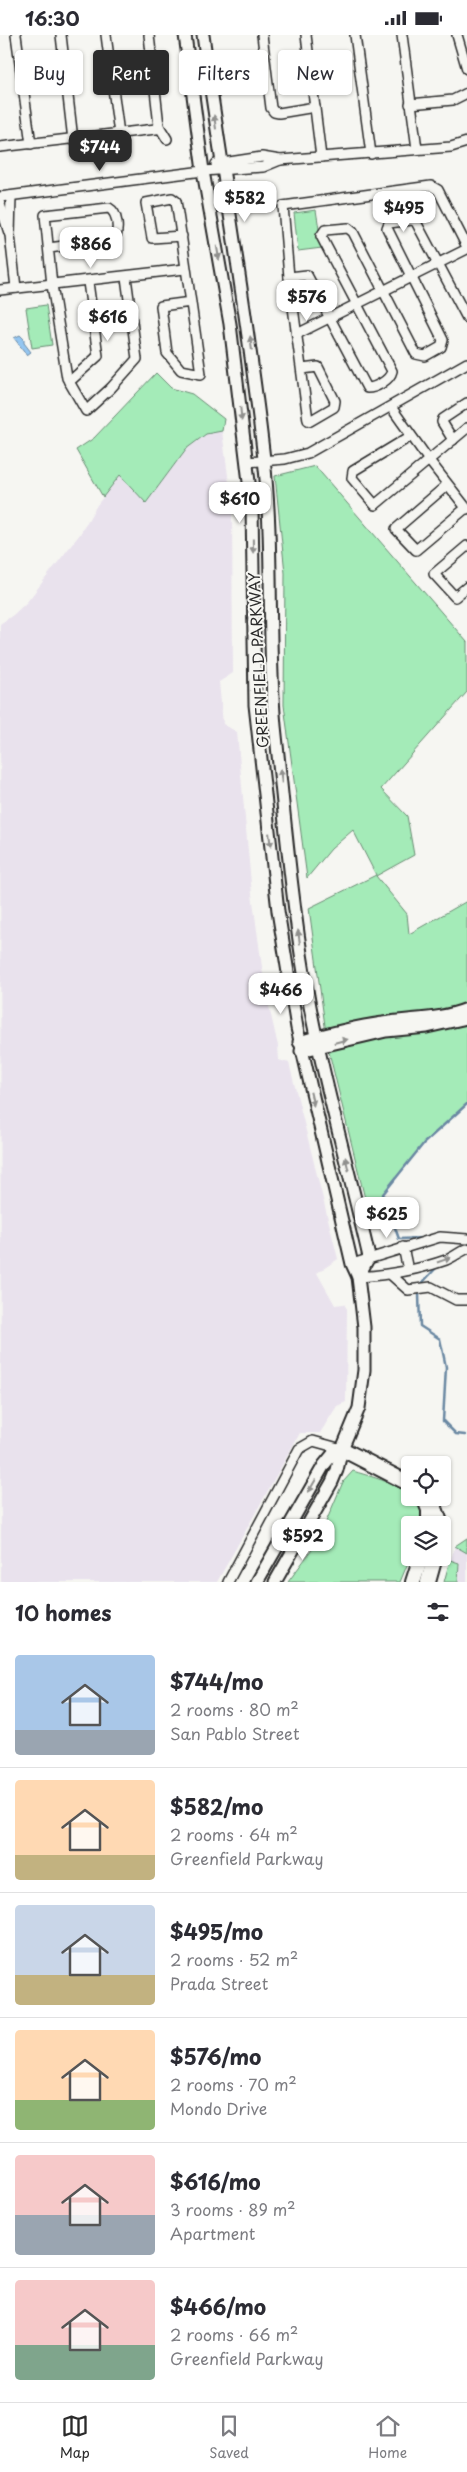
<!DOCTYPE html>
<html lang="en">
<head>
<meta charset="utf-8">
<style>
	:root { --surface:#fff; --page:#f7f7f7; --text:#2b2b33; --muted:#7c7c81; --line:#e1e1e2; --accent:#2b2b2b }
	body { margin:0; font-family:"Playpen Sans",sans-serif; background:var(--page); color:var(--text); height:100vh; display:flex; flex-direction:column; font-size:19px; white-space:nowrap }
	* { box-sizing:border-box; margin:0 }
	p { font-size:16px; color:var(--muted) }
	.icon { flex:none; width:28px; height:28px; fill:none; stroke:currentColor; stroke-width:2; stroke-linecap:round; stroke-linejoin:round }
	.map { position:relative; height:1547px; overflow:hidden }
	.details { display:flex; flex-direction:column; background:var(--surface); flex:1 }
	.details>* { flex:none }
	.hud { position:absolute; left:15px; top:15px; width:438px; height:45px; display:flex; gap:10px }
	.buttons { position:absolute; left:401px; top:1421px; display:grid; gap:10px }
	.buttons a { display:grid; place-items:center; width:50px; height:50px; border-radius:5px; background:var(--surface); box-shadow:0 1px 4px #0004; font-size:25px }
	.price { position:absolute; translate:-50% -42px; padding:0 11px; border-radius:10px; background:#fff; color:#222; font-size:16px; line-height:32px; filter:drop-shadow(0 1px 2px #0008) }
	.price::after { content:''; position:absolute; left:50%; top:30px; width:15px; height:11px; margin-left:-8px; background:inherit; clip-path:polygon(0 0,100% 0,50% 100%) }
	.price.current { background:var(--accent); color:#fff }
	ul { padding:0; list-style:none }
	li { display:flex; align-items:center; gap:15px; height:125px; padding:0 15px }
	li+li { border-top:1px solid var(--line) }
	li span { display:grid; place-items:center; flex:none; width:140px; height:100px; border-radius:5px; color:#555 }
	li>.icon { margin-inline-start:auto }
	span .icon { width:60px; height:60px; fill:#fffc; stroke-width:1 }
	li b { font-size:21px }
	h2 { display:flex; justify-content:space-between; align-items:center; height:60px; padding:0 15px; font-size:21px }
	.pill { padding:0 18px; border-radius:5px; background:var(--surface); box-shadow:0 1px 4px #0004; font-size:18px; line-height:45px }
	.pill.current { background:var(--accent); color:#fff }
	.status { display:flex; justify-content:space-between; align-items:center; height:35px; padding:0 25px; background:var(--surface); direction:ltr }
	.status svg { height:14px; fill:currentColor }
	.tabs { display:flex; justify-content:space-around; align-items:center; height:70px; border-top:1px solid var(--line); background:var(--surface); font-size:14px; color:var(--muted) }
	.tabs a { display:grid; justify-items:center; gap:2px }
	.tabs .current { color:var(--accent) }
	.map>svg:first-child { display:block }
	.built { fill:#e9e2ed }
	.green { fill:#a4ebb8; stroke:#688b72 }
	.water { fill:#94c6f1; stroke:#6a88a2 }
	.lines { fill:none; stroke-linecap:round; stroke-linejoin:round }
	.stream { stroke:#6a88a2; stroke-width:2.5 }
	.minor-casing { stroke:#2b2b2b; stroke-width:12 }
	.major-casing { stroke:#2b2b2b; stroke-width:15 }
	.highway-casing { stroke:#2b2b2b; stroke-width:18 }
	.minor { stroke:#f6f6f2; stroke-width:9 }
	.major { stroke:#f6f6f2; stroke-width:11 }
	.highway { stroke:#f6f6f2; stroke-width:14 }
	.oneway { fill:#90908e }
	.labels { text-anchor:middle; stroke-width:4; stroke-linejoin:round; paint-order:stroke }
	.street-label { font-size:15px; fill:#2b2b2b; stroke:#f6f6f2 }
</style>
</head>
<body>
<div class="status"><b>16:30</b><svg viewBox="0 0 49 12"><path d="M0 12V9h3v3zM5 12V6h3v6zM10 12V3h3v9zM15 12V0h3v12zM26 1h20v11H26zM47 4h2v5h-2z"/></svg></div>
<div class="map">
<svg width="467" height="1547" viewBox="0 0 467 1547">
	<rect width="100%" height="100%" fill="#f6f6f2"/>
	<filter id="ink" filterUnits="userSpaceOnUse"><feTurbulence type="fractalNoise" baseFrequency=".02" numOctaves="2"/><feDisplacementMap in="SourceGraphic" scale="10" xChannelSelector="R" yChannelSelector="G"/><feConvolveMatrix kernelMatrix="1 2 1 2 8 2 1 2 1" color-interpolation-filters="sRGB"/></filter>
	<g filter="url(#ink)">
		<g class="built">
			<polygon points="222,396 232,471 233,638 219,647 223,689 237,697 252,859 265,954 278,1011 279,1025 289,1028 338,1224 317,1238 335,1270 344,1269 347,1274 346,1367 337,1371 320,1398 300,1398 217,1547 1,1547 0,589 13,580 27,567 80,499 97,470 120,440 146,468 186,414 206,399"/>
			<polygon points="467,1503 467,1547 444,1547 455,1511"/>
		</g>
		<g class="green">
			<polygon points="316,175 322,213 298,216 294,178"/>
			<polygon points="46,270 52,310 32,313 26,273"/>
			<polygon points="156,338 171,353 192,359 224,384 222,396 206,399 186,414 146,468 120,440 103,462 76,415 94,403"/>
			<polygon points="315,431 467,607 467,657 381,754 407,781 414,820 376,841 407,879 409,899 467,866 467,1069 424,1108 383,1159 387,1171 368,1176 328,1013 309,873 376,840 353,795 331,814 307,843 284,670 285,538 275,441"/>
			<path d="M353,1436c28,9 71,17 70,54h-13v33l-10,24h-112l29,-39 26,-61z"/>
			<polygon points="467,1503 467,1518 455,1511"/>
			<polygon points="450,1525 459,1528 458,1547 444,1547"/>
		</g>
		<polygon class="water" points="20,300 24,304 24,308 31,317 27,320 14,303"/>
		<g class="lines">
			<g class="stream">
				<polyline points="424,1203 399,1204 383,1159 424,1108 467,1069"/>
				<polyline points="423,1247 437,1232"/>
				<polyline points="419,1259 420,1291 440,1304 446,1332 443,1386 456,1399 465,1400"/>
			</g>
			<defs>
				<g id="minor">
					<polyline points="16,0 31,109"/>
					<polyline points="61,0 73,105"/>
					<polyline points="106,0 119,99"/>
					<polyline points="149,0 159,91"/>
					<polyline points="262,0 271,73 274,77 279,78 315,72"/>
					<polyline points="306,0 321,122"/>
					<polyline points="355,0 371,119"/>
					<polyline points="402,0 417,114"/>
					<polyline points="457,0 467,34"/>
					<polyline points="410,69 453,65 467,58"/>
					<polyline points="0,112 156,94 159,91 167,104"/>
					<polyline points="216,129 262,122 280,125 451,112 467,107"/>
					<polyline points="11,161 10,200 16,253"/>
					<polyline points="0,162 203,136 263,132 280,125"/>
					<polyline points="0,169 9,198"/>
					<path d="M182,201l-30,2 -6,-35 26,-5 4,3c9,58 17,116 25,173l-20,-4 -14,-17 -6,-47 30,-4"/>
					<path d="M49,213l66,-9c4,-9 3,-26 -6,-31l-64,7 7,70 15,93 19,33 25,-23 26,-29 -11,-82"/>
					<path d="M289,242l18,-2 60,113c9,0 23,-8 25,-17l-71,-135 4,-6 23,-2 5,4 63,122 9,2 16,-9 2,-7 -56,-112 2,-5 23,-3 4,2 51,96"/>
					<polyline points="0,255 185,234"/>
					<polyline points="297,299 467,214"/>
					<polyline points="302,334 318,332 335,366 334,372 310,386 308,385 289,242 283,171 431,151 438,155 467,212"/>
					<polyline points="69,347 98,321 88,247"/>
					<polyline points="391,372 428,424 467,474"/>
					<polyline points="411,401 353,436 352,443 375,470 467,393"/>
					<polyline points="453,405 442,387 443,384 467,368"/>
					<polyline points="247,427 285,424 308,418 467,328"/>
					<polyline points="447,450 396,494 416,515 466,473"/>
					<polyline points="467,511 434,539 455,562 467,552"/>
					<polyline points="403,1212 408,1235"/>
					<polyline points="352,1229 440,1202 467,1204"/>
					<polyline points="390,1239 408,1255 431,1252 456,1265 467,1265"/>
					<path d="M358,1242c30,-2 60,-7 88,-17 8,-3 13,-8 21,-11"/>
					<polyline points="228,1547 299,1414 313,1406 342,1414"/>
				</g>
				<g id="major">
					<polyline points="185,0 203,136 230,289 252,472 255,670 278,876 297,993 352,1229 358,1242 364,1292 364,1335 359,1373 342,1414 337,1435 332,1447 275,1547"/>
					<path d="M203,0c20,142 45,282 61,424 10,89 3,178 11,267 9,84 16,169 30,253 16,94 43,186 64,278l-11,20"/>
					<path d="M299,1007c28,-8 56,-15 84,-19 29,-5 56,-3 84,-14"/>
					<polyline points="301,1016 386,996 427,992 467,983"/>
					<polyline points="257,1547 324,1430 333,1419 342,1414"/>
				</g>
				<g id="highway">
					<polyline points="342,1414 410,1449"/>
					<polyline points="425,1462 435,1473 441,1490"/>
					<polyline points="425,1465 429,1475 429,1490"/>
					<polyline points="413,1547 421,1522"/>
					<polyline points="428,1547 435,1522"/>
				</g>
			</defs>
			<use href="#minor" class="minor-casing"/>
			<use href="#major" class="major-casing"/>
			<use href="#highway" class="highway-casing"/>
			<use href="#minor" class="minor"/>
			<use href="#major" class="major"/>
			<use href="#highway" class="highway"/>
		</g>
		<defs><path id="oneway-solid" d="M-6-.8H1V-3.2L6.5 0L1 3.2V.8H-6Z" transform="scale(1.25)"/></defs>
		<g class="oneway">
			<use href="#oneway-solid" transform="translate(215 87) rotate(-98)"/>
			<use href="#oneway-solid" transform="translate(218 218) rotate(80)"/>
			<use href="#oneway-solid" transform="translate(251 308) rotate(-97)"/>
			<use href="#oneway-solid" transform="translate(241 379) rotate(84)"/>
			<use href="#oneway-solid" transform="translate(253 511) rotate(89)"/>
			<use href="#oneway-solid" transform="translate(281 741) rotate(-96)"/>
			<use href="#oneway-solid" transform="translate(270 805) rotate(83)"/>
			<use href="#oneway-solid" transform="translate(299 902) rotate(-98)"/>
			<use href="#oneway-solid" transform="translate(341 1006) rotate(-15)"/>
			<use href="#oneway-solid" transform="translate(312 1064) rotate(77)"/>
			<use href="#oneway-solid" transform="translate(347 1129) rotate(-104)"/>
			<use href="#oneway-solid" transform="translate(444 1225) rotate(-19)"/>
			<use href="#oneway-solid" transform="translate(312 1451) rotate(120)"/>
		</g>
	</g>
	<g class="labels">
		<g class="street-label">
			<text transform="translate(259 625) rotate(-93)" y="5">GREENFIELD PARKWAY</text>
		</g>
	</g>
</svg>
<div class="buttons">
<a><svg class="icon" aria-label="locate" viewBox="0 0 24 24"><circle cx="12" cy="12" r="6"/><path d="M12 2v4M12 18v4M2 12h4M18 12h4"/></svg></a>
<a><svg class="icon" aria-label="layers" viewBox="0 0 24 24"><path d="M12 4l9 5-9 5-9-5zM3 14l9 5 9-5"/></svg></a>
</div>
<b class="price current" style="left:100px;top:137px">$744</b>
<b class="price" style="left:245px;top:188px">$582</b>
<b class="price" style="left:404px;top:198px">$495</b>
<b class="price" style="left:91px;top:234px">$866</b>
<b class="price" style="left:307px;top:287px">$576</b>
<b class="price" style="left:108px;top:307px">$616</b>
<b class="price" style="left:240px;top:489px">$610</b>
<b class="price" style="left:281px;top:980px">$466</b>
<b class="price" style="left:387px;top:1204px">$625</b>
<b class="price" style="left:303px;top:1526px">$592</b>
<div class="hud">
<a class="pill">Buy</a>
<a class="pill current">Rent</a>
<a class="pill">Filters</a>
<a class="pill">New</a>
</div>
</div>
<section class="details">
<h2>10 homes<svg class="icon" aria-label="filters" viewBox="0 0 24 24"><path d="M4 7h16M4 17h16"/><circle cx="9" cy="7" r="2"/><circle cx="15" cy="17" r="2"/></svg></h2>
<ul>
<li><span style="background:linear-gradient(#a9c7e8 75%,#9aa5b1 0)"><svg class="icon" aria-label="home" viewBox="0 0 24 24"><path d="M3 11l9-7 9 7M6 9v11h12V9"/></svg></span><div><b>$744/mo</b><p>2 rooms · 80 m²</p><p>San Pablo Street</p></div></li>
<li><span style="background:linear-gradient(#ffd9b3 75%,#c2b280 0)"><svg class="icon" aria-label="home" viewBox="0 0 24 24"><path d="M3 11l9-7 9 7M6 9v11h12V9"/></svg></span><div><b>$582/mo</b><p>2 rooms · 64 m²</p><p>Greenfield Parkway</p></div></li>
<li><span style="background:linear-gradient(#c9d6e8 70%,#c2b280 0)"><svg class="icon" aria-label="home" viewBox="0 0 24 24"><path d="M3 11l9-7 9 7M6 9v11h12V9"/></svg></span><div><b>$495/mo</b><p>2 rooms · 52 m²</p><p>Prada Street</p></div></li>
<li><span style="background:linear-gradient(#ffd9b3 70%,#8fb573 0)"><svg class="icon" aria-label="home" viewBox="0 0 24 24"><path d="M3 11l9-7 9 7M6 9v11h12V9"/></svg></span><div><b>$576/mo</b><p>2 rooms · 70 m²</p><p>Mondo Drive</p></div></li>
<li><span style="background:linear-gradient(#f6c9c9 60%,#9aa5b1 0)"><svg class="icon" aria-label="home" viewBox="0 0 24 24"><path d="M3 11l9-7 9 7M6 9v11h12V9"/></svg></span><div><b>$616/mo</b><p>3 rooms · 89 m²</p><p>Apartment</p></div></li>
<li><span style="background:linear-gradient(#f6c9c9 65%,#7fa58c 0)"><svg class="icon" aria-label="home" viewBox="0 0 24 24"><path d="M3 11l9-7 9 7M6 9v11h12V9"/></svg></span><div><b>$466/mo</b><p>2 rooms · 66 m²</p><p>Greenfield Parkway</p></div></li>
</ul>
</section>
<nav class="tabs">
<a class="current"><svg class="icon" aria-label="map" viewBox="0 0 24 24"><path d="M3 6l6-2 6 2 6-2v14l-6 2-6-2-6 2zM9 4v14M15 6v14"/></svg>Map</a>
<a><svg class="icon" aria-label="saved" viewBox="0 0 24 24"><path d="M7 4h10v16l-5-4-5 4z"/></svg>Saved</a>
<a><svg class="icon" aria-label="home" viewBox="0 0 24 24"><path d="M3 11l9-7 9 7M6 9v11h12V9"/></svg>Home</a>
</nav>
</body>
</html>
